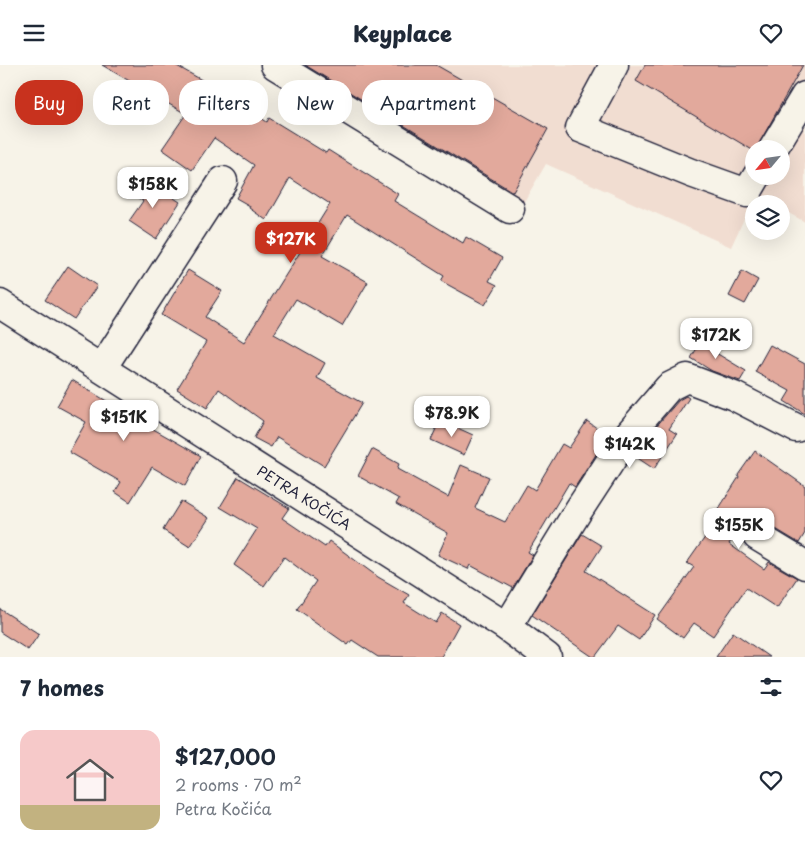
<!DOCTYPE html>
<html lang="en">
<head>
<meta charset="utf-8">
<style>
	:root { --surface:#fff; --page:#f2f2f3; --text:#1f2937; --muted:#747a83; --line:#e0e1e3; --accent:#c8321e }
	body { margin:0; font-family:"Playpen Sans",sans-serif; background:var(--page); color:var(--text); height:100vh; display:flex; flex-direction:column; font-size:19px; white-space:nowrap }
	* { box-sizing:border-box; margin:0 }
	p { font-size:16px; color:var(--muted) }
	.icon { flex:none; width:28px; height:28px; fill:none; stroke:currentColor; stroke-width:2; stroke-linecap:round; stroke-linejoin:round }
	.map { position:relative; height:592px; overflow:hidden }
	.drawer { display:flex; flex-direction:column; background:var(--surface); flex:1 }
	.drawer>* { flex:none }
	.top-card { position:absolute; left:15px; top:15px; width:500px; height:45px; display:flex; gap:10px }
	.needle { width:32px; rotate:241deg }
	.controls { position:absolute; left:745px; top:75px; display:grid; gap:10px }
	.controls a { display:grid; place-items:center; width:45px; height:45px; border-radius:50%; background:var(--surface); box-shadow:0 5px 20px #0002; font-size:25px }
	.price { position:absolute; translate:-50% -42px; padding:0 11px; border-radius:10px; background:#fff; color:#222; font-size:16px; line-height:32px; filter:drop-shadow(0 1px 2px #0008) }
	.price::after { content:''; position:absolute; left:50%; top:30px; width:15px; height:11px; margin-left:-8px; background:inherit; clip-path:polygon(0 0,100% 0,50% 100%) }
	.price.current { background:var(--accent); color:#fff }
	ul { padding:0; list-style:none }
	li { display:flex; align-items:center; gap:15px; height:125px; padding:0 20px }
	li+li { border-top:1px solid var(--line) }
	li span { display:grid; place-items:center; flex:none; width:140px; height:100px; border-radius:15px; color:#555 }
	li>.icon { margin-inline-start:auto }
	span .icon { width:60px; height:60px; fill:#fffc; stroke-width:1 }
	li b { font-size:21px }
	h2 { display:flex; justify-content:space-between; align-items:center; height:60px; padding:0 20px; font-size:21px }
	.tag { padding:0 18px; border-radius:20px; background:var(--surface); box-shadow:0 5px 20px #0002; font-size:18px; line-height:45px }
	.tag.current { background:var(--accent); color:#fff }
	header { display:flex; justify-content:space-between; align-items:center; height:65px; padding:0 20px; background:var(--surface); font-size:22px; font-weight:800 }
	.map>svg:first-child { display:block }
	.built { fill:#f1ddd1; fill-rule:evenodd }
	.building { fill:#e2a99c; stroke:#22223b }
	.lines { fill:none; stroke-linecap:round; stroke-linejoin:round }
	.minor-casing { stroke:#22223b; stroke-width:31 }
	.minor { stroke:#f7f3e8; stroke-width:28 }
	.labels { text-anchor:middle; stroke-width:4; stroke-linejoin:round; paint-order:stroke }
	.street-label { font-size:14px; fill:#22223b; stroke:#f7f3e8 }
</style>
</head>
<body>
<header><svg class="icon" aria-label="menu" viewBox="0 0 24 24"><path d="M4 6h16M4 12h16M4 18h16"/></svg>Keyplace<svg class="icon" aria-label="heart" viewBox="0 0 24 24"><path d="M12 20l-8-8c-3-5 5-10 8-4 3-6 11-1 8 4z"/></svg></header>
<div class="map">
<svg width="805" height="592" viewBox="0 0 805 592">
	<rect width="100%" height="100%" fill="#f7f3e8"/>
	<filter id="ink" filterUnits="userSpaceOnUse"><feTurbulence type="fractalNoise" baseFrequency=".02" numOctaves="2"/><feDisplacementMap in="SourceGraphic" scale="10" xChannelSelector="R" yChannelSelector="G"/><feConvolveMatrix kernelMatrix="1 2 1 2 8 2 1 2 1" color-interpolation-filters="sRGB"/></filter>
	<g filter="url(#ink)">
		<path class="built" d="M292,0h513v157l-24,-13v-5h-10l-16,-9 -24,52 -185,-83 -24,41zM754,84h27v27h-27z"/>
		<g class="building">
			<polygon points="102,0 175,0 216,23 267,57 269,53 326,88 328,85 398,129 394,136 463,178 466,172 502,193 489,216 497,220 485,240 441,216 444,211 347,150 322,191 368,217 342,261 296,234 274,269 325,298 317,313 362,338 324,401 277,372 271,382 254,373 263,356 219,324 207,343 177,324 206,277 161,250 188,205 222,226 205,252 244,277 330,139 290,113 266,155 249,143 250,141 236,133 254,100 214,73 192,105 162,84 186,49"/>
			<polygon points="305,0 436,0 548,64 513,127"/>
			<polygon points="645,0 803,0 756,84 754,84 754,86 636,16"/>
			<polygon points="145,114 180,137 156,174 129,156 143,136 135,131"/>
			<polygon points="68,201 97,221 74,254 45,235"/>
			<polygon points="742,206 758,215 745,239 729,231"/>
			<polygon points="705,270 721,280 716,288 746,306 740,316 712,306 691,293"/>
			<polygon points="770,280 805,299 805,349 784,336 790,326 755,307"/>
			<polygon points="72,315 118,343 121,338 151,355 148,361 201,391 185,421 152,402 130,437 115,427 121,417 69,387 86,357 57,341"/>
			<polygon points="686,331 689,333 669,364 677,369 654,404 633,390 640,380 679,335"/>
			<polygon points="440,355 473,370 464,390 431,375"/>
			<polygon points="587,356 608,371 575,422 569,418 528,487 533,490 513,523 470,500 468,504 438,490 448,468 396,439 399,434 358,411 372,384 399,399 397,404 448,432 461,400 489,412 475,443 505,457 527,420 535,425 562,379 569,383"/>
			<polygon points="755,386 805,421 805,468 799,478 749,448 729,479 764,504 769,497 797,513 777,543 746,523 713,571 694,558 683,573 657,554 694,502 687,498 720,451 716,448 739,412 738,410"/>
			<polygon points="238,412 289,443 282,453 325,482 329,476 378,512 409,530 404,538 436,558 442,548 459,559 441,592 378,592 352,575 348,580 297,544 316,516 284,492 264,521 234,500 257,464 220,442"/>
			<polygon points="181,436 209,453 190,482 163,465"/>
			<polygon points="582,469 602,481 586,506 655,550 639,575 618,561 595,592 593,592 532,550"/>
			<polygon points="0,544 39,569 28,585 0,567"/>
			<polygon points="733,567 769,592 716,592"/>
		</g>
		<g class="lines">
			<defs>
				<g id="minor">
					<polyline points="275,0 510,144"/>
					<polyline points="614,0 580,63 691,108 747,128 757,111"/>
					<polyline points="773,84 805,31"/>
					<polyline points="0,239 507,562 547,592"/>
					<polyline points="102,303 223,116"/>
					<polyline points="757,471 805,500"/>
					<polyline points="507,562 578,446 627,371 669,322 687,313 734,331 796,363"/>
				</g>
			</defs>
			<use href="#minor" class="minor-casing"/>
			<use href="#minor" class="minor"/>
		</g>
	</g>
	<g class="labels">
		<g class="street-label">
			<text transform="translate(304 433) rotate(32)" y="5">PETRA KOČIĆA</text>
		</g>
	</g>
</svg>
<div class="controls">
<a><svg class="needle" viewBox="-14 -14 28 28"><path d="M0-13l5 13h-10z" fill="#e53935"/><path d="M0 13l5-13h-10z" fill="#747a83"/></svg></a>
<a><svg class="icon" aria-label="layers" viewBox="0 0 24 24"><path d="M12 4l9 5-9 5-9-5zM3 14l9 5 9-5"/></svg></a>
</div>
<b class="price" style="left:153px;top:144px">$158K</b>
<b class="price current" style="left:291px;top:199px">$127K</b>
<b class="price" style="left:716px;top:295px">$172K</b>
<b class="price" style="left:452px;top:373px">$78.9K</b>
<b class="price" style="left:124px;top:377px">$151K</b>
<b class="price" style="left:630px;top:404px">$142K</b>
<b class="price" style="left:739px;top:485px">$155K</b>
<div class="top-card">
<a class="tag current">Buy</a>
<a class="tag">Rent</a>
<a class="tag">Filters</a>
<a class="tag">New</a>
<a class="tag">Apartment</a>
</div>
</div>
<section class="drawer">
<h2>7 homes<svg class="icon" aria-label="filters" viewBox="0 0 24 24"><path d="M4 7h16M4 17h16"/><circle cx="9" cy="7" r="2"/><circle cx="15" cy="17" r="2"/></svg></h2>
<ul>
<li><span style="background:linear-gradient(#f6c9c9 75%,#c2b280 0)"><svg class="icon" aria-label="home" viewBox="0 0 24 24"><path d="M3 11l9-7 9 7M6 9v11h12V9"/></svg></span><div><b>$127,000</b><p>2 rooms · 70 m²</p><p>Petra Kočića</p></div><svg class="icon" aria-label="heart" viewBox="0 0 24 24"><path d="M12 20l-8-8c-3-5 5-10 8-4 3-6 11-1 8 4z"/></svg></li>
</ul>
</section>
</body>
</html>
